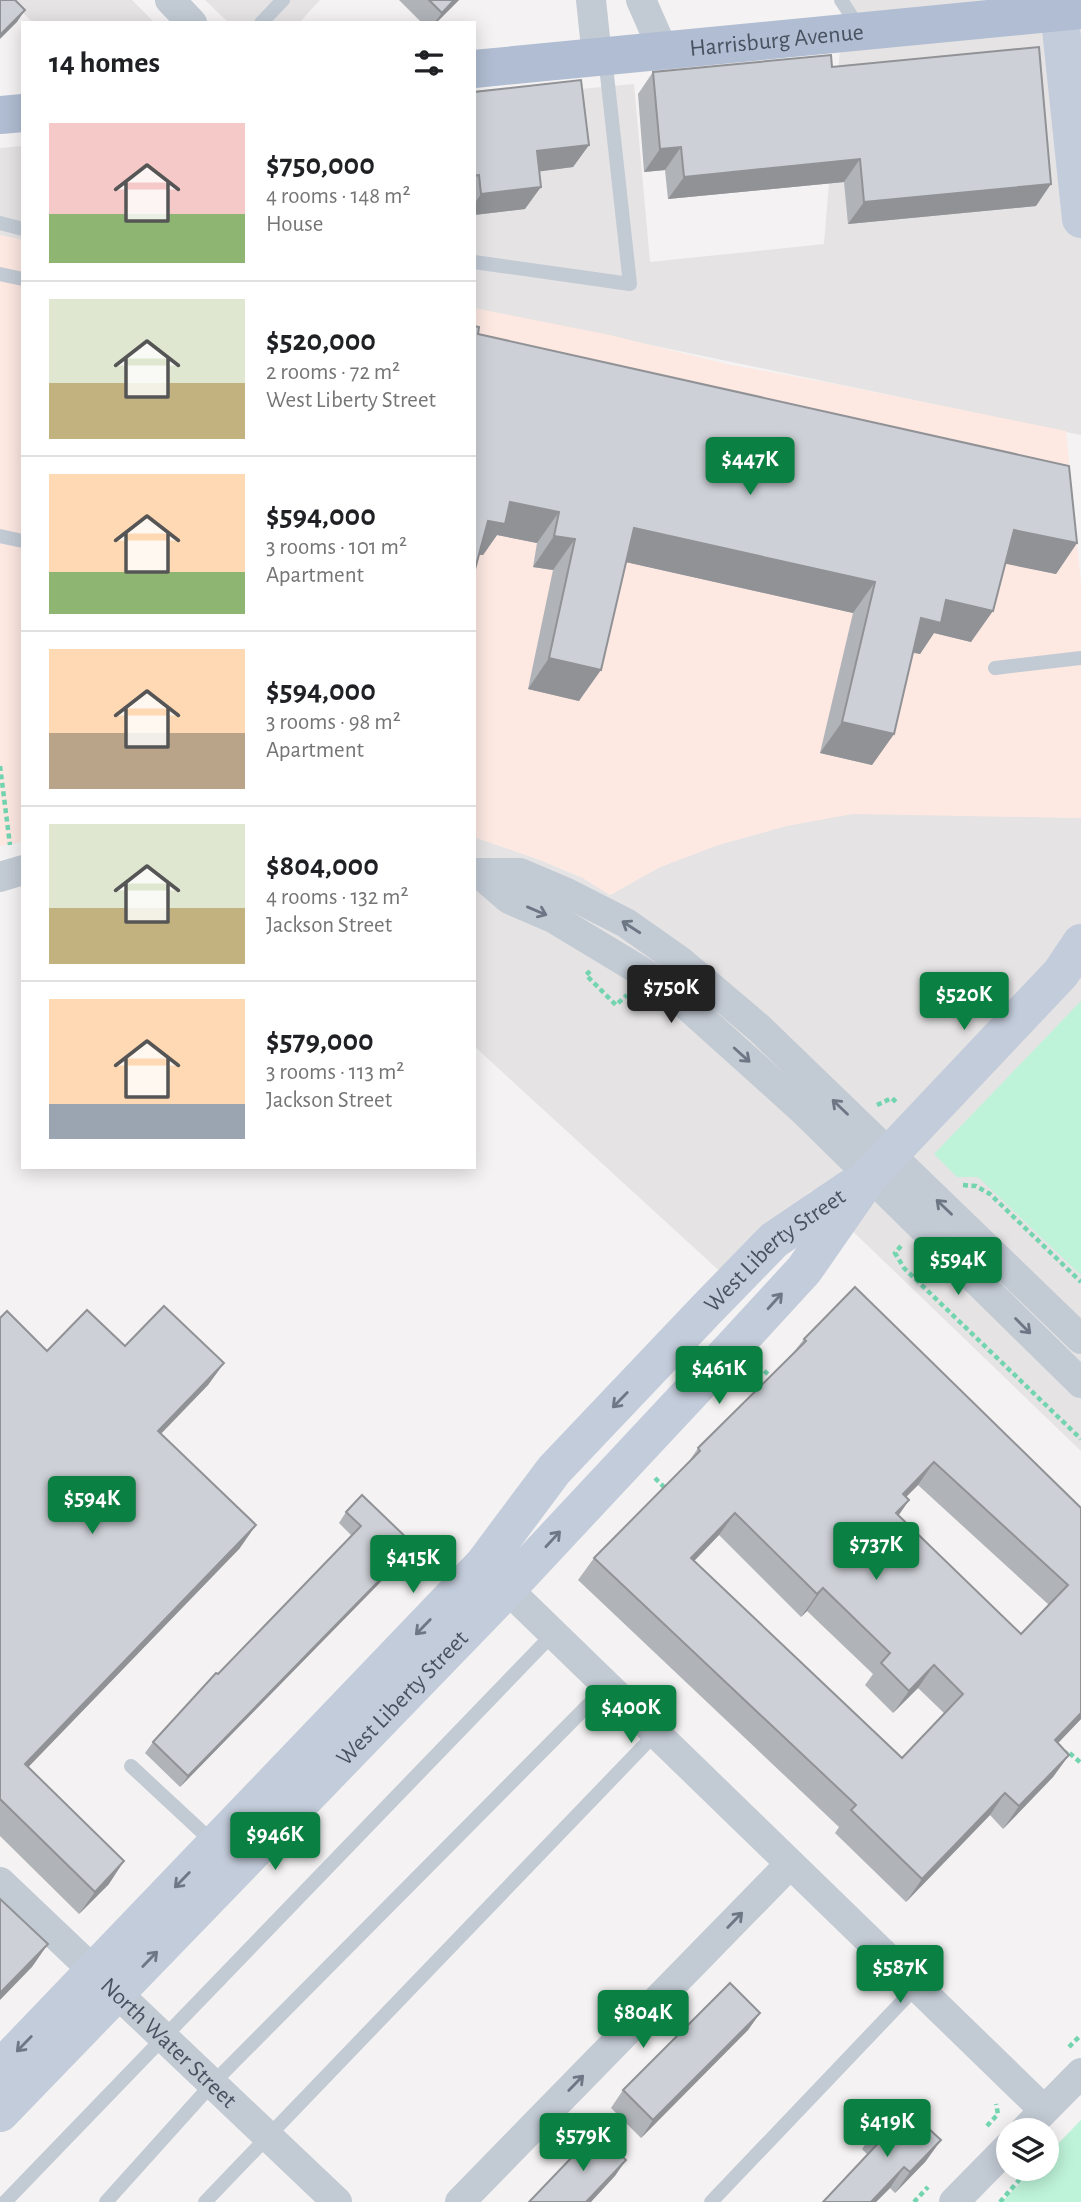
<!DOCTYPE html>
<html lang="en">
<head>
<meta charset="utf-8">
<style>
	:root { --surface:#fff; --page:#f6f6f6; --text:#202124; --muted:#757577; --line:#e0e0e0; --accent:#0b8043 }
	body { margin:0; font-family:"Alegreya Sans",sans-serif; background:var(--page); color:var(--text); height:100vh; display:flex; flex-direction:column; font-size:26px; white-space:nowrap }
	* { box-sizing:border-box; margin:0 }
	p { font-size:23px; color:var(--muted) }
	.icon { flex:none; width:38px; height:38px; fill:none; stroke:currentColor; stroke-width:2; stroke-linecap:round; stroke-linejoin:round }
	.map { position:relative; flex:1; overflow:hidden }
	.side { position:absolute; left:21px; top:21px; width:455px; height:1148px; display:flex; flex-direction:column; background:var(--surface); border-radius:0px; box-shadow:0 4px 18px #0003 }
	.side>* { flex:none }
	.controls { position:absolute; left:996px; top:2118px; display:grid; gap:14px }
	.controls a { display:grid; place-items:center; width:63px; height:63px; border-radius:50%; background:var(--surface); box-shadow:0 4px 18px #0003; font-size:35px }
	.price { position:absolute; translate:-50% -60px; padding:0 16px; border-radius:7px; background:var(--accent); color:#fff; font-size:23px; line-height:46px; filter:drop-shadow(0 2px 4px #0008) }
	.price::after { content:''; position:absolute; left:50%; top:42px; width:21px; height:16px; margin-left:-10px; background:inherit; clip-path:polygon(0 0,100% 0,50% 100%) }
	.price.active { background:#222; color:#fff }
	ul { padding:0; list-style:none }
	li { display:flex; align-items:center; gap:21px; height:175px; padding:0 28px }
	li+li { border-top:2px solid var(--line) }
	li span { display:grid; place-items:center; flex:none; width:196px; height:140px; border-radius:0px; color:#555 }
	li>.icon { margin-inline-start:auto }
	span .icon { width:84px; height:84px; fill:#fffc; stroke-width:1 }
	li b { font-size:30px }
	h2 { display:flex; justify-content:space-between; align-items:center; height:84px; padding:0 28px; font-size:30px }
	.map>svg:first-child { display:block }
	.education { fill:#e5e3e3 }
	.medical { fill:#fde8e2 }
	.green { fill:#bef3d9 }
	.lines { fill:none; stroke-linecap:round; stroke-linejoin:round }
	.path { stroke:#73d4b0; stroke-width:4.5; stroke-dasharray:5 3.5; stroke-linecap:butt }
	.lane { stroke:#c2cad4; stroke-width:14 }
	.street { stroke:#c2cad4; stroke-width:30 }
	.secondary { stroke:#c3ccdb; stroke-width:38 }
	.primary { stroke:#b0bdd2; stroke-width:38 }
	.wall { fill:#b0b3b8; fill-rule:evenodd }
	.shaded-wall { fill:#909296 }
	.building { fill:#cdd0d6; stroke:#909296; stroke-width:2; fill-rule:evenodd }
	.oneway { stroke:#6d7684 }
	.oneway2 { stroke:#6d7786 }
	.labels { text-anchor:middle; stroke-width:5; stroke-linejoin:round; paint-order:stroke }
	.street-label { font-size:24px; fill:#485261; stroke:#fff }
</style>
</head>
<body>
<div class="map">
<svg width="1081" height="2202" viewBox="0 0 1081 2202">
	<rect width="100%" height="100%" fill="#f4f2f2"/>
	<g class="education">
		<polygon points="10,0 132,0 155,23 33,23"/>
		<polygon points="205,0 320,0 299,23 229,23"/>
		<polygon points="844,0 1081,0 1081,435 474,308 474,99 634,84 650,262 824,244"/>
		<polygon points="23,146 23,240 0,235 0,148"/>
		<polygon points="853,813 1081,818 1081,1451 811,1191 725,1276 474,1046 474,837 540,860 583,878 610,895 660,867 718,845 786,826"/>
	</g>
	<g class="medical">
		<polygon points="0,235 23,240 23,842 0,846"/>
		<polygon points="474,308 610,335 726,364 835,384 1066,431 1081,584 1081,818 853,814 786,826 718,845 660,867 610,895 583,878 540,860 474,837"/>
	</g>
	<g class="green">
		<polygon points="1081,1001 1081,1275 978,1177 957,1177 934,1154"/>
		<polygon points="1081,2120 1081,2202 1002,2202 1034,2168 1046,2168 1047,2155"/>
	</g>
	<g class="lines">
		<g class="path">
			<polyline points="0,766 10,845"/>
			<polyline points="590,971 586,975 616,1005 627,995"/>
			<polyline points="877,1105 892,1098 897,1103"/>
			<polyline points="963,1185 976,1186 990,1194 1081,1282"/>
			<polyline points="901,1246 895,1253 904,1268 1081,1439"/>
			<polyline points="758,1365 774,1380"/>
			<polyline points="655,1478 668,1491"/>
			<polyline points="1064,1755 1067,1751 1081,1763"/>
			<polyline points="1069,2047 1081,2035"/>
			<polyline points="987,2126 998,2114 996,2104"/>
			<polyline points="914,2202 928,2187"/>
			<polyline points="1000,2202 1026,2172"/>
		</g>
		<g class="lane">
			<polyline points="841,0 859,28"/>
			<polyline points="261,23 283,0"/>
			<polyline points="0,223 23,229"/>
			<polyline points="474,262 630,284 605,57"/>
			<polyline points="0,274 23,279"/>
			<polyline points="0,536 23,541"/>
			<polyline points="995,668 1081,658"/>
			<polyline points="131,1766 215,1844"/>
			<polyline points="5,2202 553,1634"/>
			<polyline points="106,2202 213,2083 607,1686"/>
			<polyline points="205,2202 656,1733"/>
			<polyline points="711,2202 917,1986"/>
		</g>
		<g class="street">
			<polyline points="170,0 192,23"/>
			<polyline points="591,0 597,57"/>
			<polyline points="641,0 663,50"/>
			<polyline points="474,873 520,873 567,893 626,923 680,961 759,1028 1081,1339"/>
			<polyline points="480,874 509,899 553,918 664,985 803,1110 1081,1383"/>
			<polyline points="0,877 23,870"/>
			<polyline points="492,1574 1044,2110"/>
			<path id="s1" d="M0,1882l337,320"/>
			<polyline points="1025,2130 1081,2073"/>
			<polyline points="460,2202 790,1864"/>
			<polyline points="954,2202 1008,2147"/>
		</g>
		<g class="secondary">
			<polyline points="1058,0 1081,219"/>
			<path id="s2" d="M0,2069l483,-504 71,-95 150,-158 70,-72 77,-52"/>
			<path id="s3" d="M0,2113l507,-524 229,-245 68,-74 66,-95 191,-202 20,-30"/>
		</g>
		<g class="primary">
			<path id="s4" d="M474,69l607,-59"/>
			<polyline points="0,115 23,113"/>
		</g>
	</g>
	<g class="wall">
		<polygon points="399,0 459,0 436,23 422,23"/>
		<polygon points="832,67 1036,206 848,224 844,182 668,199 665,170 644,172 638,94 653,72"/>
		<polygon points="474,92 589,145 573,167 539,171 525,209 474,215"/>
		<polygon points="478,334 1077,543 1056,574 1005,563 971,642 934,633 920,654 913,653 894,734 872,765 820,753 853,613 626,562 579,701 528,689 553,570 533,567 537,543 497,535 483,555 479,555"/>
		<polygon points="0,1318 47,1351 125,1346 224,1363 208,1385 161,1434 240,1548 28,1767 109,1884 79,1914 0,1836"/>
		<path d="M804,1339l277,169v211l-23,24 11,12 -16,22 -50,52 -13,-14 -84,87 -71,-69 4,-6 -261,-247 16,-22 92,-92 12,-18 95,-95zM918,1485l131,120 -28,29 -123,-118 11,-16 -3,-3zM719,1535l82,82 6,-6 66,63 -8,11 28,28 25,-25 26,25 -42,45 -208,-197z"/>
		<polygon points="346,1512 414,1545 406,1556 180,1787 145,1753 153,1742 352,1536 339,1523"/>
		<polygon points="760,2013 748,2030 641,2138 611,2108 623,2090"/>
		<polygon points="877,2128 926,2161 895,2193 890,2188 876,2202 823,2202 868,2155 862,2149"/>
	</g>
	<g class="shaded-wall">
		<polygon points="454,0 459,0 436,23 434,23 442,13"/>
		<polygon points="25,10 17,22 0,39 0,35"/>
		<polygon points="589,145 573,167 521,174 537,151"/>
		<polygon points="681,147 665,170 644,172 660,149"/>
		<polygon points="860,159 844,182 668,199 684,177"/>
		<polygon points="1051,184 1036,206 848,224 864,202"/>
		<polygon points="541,187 525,209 474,215 474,204 481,194"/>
		<polygon points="510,502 559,512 537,543 497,535 483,555 474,554 488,521"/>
		<polygon points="634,528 875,582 853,613 612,559"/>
		<polygon points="1014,530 1077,543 1056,574 992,561"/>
		<polygon points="554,536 575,539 553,570 533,567"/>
		<polygon points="946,600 993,611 971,642 934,633 920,654 900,649 921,618"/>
		<polygon points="549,658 601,670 579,701 528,689"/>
		<polygon points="842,722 894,734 872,765 820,753"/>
		<polygon points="224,1363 208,1385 142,1453 158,1431"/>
		<polygon points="934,1462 918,1485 887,1516 903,1494"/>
		<polygon points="909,1500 894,1522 896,1513"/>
		<polygon points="735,1513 719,1535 675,1581 691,1558"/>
		<polygon points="256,1525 240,1548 10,1786 25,1764"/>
		<polygon points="414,1545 406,1556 180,1787 188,1776"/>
		<polygon points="823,1588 807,1611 801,1617 817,1594"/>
		<polygon points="934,1665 918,1688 893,1713 909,1691"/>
		<polygon points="1081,1713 1081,1719 1039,1763 1055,1740"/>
		<polygon points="1069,1755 1053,1777 1003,1829 1019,1806"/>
		<polygon points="1005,1793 990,1815 906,1902 922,1879"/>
		<polygon points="124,1861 109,1884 79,1914 95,1892"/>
		<polygon points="48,1944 32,1967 0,2000 0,1993"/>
		<polygon points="760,2013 748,2030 641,2138 653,2120"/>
		<polygon points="941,2140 926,2161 895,2193 910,2172"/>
		<polygon points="626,2160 615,2176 591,2202 586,2202"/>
		<polygon points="904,2167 890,2188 876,2202 871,2202"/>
	</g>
	<g class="building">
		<polygon points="0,0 15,0 25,10 0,35"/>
		<polygon points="429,0 454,0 442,13"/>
		<polygon points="1039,47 1051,184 864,202 860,159 684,177 681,147 660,149 653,72 831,55 832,67"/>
		<polygon points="581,80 589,145 537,151 541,187 481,194 479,175 474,176 474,92"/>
		<polygon points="474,326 479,327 478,334 1069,466 1077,543 1014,530 993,611 946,600 941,623 921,618 894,734 842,722 875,582 634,528 601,670 549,658 575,539 554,536 559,512 510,502 505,524 488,521 474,573"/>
		<path d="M855,1287l226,221v205l-26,27 14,15 -50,51 -14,-13 -83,86 -71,-69 5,-5 -262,-247 106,-107 -2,-3 108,-107 -2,-2zM934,1462l134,123 -47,49 -125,-121 13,-13 -6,-6zM735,1513l82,81 6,-6 67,65 -9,10 28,28 25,-26 29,29 -61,64 -211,-200z"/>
		<polygon points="164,1306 224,1363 158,1431 256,1525 25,1764 124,1861 95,1892 0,1799 0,1318 7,1311 47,1351 87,1310 125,1346"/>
		<polygon points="362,1495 414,1545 188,1776 153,1742 216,1673 218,1674 361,1526 346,1512"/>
		<polygon points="0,1899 48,1944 0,1993"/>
		<polygon points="730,1983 760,2013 653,2120 623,2090"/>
		<polygon points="896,2108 910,2121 915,2116 941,2140 910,2172 904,2167 871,2202 823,2202 885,2136 877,2128"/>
		<polygon points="597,2131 626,2160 586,2202 529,2202"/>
	</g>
	<defs><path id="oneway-shaft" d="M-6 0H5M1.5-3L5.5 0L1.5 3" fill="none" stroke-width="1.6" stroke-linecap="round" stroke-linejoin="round" transform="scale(1.75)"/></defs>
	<g class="oneway">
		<use href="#oneway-shaft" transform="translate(537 911) rotate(23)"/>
		<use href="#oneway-shaft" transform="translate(631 927) rotate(-147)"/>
		<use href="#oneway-shaft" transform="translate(742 1055) rotate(42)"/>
		<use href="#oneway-shaft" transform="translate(840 1107) rotate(-136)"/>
		<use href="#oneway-shaft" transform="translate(944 1207) rotate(-136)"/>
		<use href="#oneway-shaft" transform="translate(1023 1326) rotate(45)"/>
		<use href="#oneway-shaft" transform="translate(735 1920) rotate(-46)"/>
		<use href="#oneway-shaft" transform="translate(576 2083) rotate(-46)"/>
	</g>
	<g class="oneway2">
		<use href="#oneway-shaft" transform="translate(775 1301) rotate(-48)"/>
		<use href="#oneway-shaft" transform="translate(620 1400) rotate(134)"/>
		<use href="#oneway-shaft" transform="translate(553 1539) rotate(-47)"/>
		<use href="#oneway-shaft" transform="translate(423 1627) rotate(134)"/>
		<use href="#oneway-shaft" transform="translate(182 1880) rotate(134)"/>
		<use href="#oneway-shaft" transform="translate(150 1959) rotate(-46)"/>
		<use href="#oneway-shaft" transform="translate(24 2044) rotate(134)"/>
	</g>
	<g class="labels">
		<g class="street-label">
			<text dy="8" stroke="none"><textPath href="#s4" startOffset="304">Harrisburg Avenue</textPath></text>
			<text dy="8" stroke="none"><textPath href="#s2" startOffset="1129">West Liberty Street</textPath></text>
			<text dy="8" stroke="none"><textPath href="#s3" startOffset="578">West Liberty Street</textPath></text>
			<text dy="8" stroke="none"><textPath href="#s1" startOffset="233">North Water Street</textPath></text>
		</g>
	</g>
</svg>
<div class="controls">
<a><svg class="icon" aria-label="layers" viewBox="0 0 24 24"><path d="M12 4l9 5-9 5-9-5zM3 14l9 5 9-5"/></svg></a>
</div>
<b class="price" style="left:750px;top:497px">$447K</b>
<b class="price active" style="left:671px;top:1025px">$750K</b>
<b class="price" style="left:964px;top:1032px">$520K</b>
<b class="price" style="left:958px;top:1297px">$594K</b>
<b class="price" style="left:719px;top:1406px">$461K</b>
<b class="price" style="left:92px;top:1536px">$594K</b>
<b class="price" style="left:876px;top:1582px">$737K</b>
<b class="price" style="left:413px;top:1595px">$415K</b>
<b class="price" style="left:631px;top:1745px">$400K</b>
<b class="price" style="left:275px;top:1872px">$946K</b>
<b class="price" style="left:900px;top:2005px">$587K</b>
<b class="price" style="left:643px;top:2050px">$804K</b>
<b class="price" style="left:887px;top:2159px">$419K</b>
<b class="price" style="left:583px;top:2173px">$579K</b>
<section class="side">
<h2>14 homes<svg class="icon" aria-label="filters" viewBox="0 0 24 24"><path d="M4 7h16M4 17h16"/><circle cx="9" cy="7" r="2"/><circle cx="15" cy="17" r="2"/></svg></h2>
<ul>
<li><span style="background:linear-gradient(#f6c9c9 65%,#8fb573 0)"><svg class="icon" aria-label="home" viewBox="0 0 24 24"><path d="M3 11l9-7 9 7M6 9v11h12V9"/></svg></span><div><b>$750,000</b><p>4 rooms · 148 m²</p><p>House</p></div></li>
<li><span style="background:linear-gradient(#dfe7d0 60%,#c2b280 0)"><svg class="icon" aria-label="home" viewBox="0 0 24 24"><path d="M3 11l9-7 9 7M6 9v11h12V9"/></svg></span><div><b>$520,000</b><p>2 rooms · 72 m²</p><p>West Liberty Street</p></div></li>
<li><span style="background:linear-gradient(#ffd9b3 70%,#8fb573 0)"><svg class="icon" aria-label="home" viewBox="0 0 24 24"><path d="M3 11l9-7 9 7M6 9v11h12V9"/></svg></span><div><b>$594,000</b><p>3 rooms · 101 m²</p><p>Apartment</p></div></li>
<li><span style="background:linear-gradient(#ffd9b3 60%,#b9a48a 0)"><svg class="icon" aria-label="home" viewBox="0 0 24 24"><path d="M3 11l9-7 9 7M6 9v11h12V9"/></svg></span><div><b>$594,000</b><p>3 rooms · 98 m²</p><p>Apartment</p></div></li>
<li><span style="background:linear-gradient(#dfe7d0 60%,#c2b280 0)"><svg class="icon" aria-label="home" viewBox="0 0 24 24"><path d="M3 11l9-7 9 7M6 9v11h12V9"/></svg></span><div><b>$804,000</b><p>4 rooms · 132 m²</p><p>Jackson Street</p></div></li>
<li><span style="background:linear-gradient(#ffd9b3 75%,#9aa5b1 0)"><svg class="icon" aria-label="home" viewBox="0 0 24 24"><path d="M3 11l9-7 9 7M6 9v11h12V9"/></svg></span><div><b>$579,000</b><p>3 rooms · 113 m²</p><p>Jackson Street</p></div></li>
</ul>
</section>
</div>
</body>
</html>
